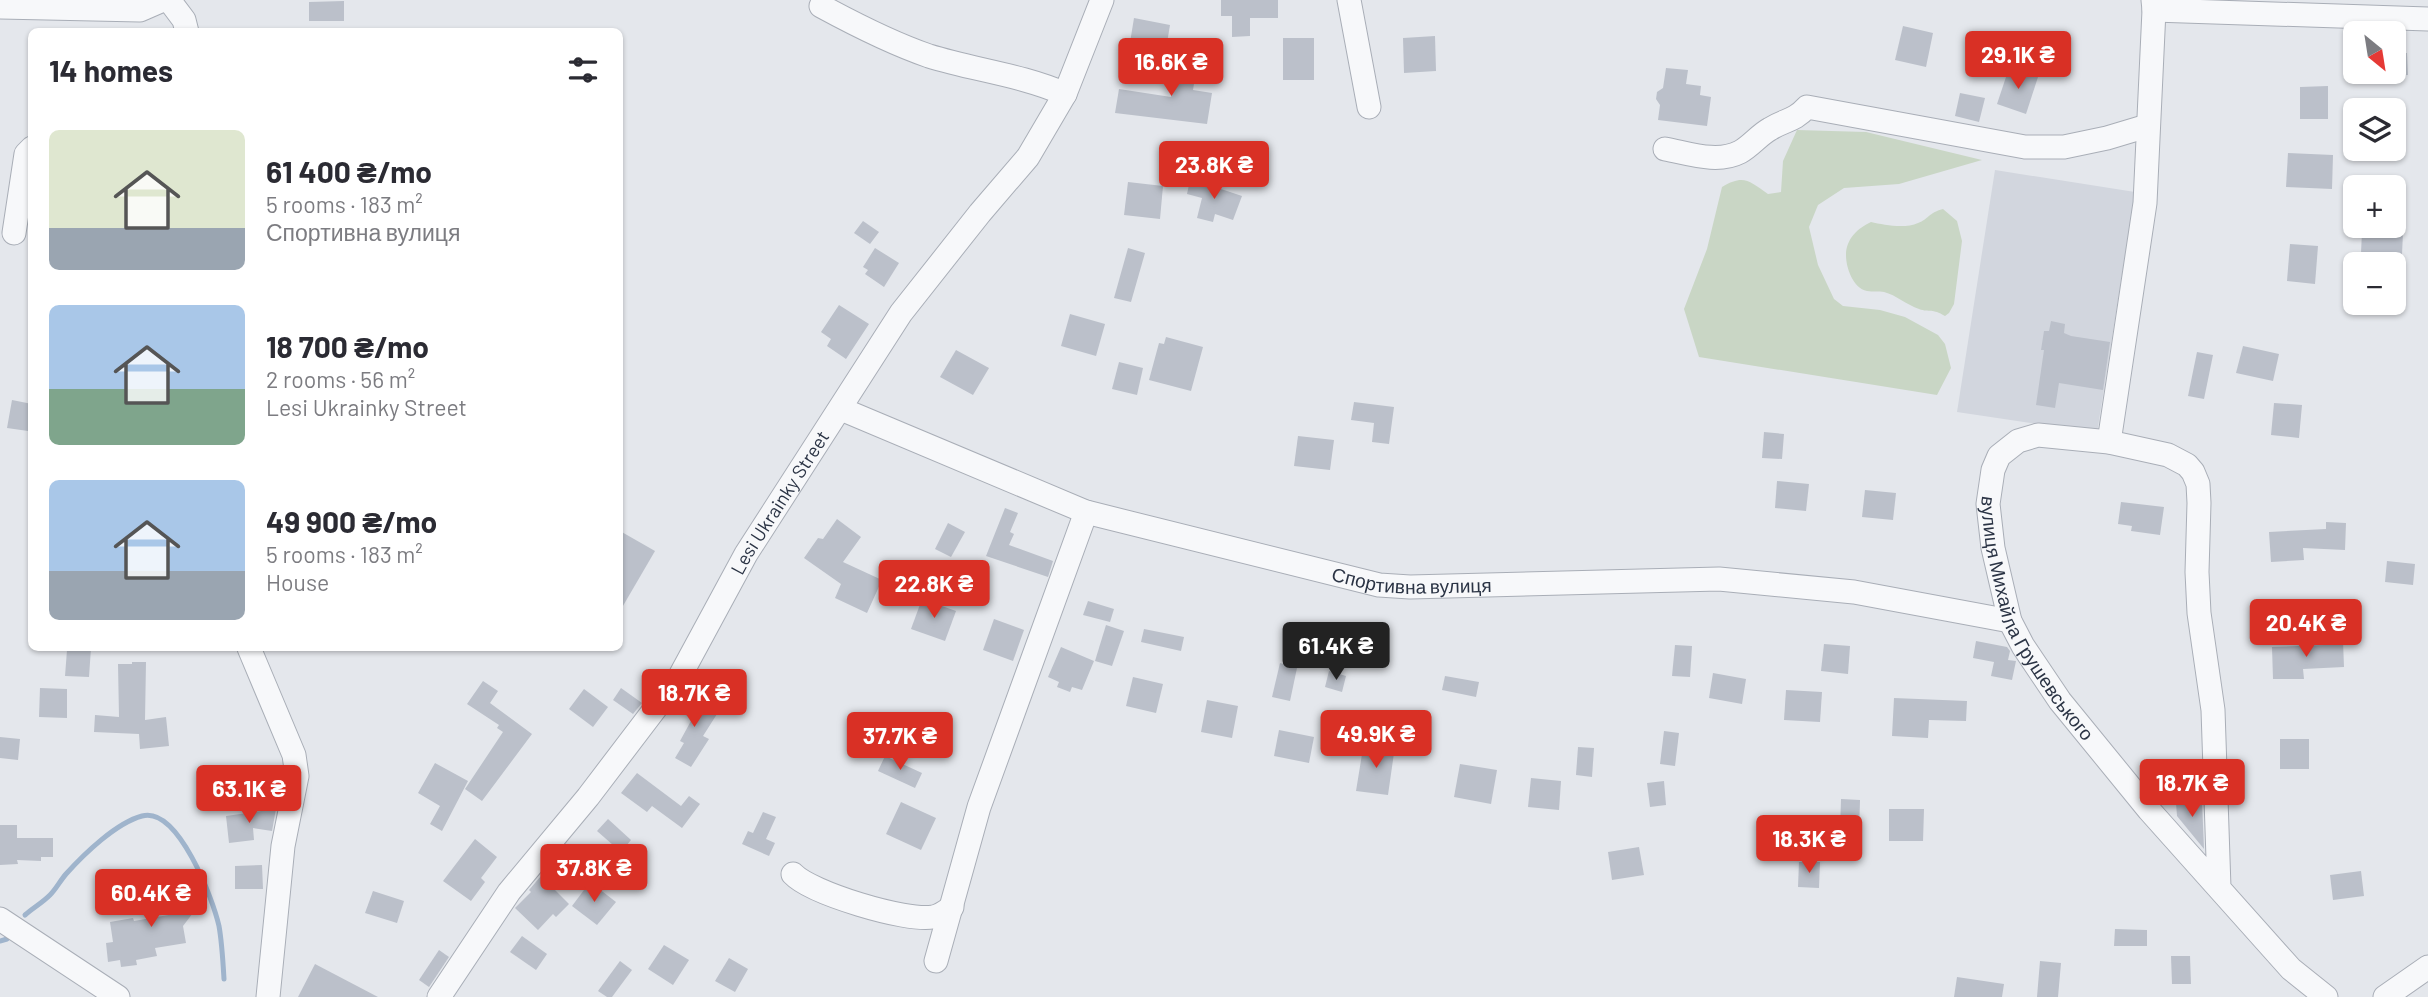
<!DOCTYPE html>
<html lang="en">
<head>
<meta charset="utf-8">
<style>
	:root { --surface:#fff; --page:#f7f7f7; --text:#2b2b33; --muted:#7c7c81; --accent:#d93025 }
	body { margin:0; font-family:Barlow,sans-serif; background:var(--page); color:var(--text); height:100vh; display:flex; flex-direction:column; font-size:26px; white-space:nowrap }
	* { box-sizing:border-box; margin:0 }
	p { font-size:23px; color:var(--muted) }
	.icon { flex:none; width:38px; height:38px; fill:none; stroke:currentColor; stroke-width:2; stroke-linecap:round; stroke-linejoin:round }
	.map { position:relative; flex:1; overflow:hidden }
	.panel { position:absolute; left:28px; top:28px; width:595px; height:623px; display:flex; flex-direction:column; background:var(--surface); border-radius:10px; box-shadow:0 2px 5px #0004 }
	.panel>* { flex:none }
	.needle { width:46px; rotate:150deg }
	.tools { position:absolute; left:2343px; top:21px; display:grid; gap:14px }
	.tools a { display:grid; place-items:center; width:63px; height:63px; border-radius:10px; background:var(--surface); box-shadow:0 2px 5px #0004; font-size:35px }
	.price { position:absolute; translate:-50% -60px; padding:0 16px; border-radius:7px; background:var(--accent); color:#fff; font-size:23px; line-height:46px; filter:drop-shadow(0 2px 4px #0008) }
	.price::after { content:''; position:absolute; left:50%; top:42px; width:21px; height:16px; margin-left:-10px; background:inherit; clip-path:polygon(0 0,100% 0,50% 100%) }
	.price.selected { background:#222; color:#fff }
	ul { padding:0; list-style:none }
	li { display:flex; align-items:center; gap:21px; height:175px; padding:0 21px }
	li span { display:grid; place-items:center; flex:none; width:196px; height:140px; border-radius:10px; color:#555 }
	li>.icon { margin-inline-start:auto }
	span .icon { width:84px; height:84px; fill:#fffc; stroke-width:1 }
	li b { font-size:30px }
	h2 { display:flex; justify-content:space-between; align-items:center; height:84px; padding:0 21px; font-size:30px }
	.map>svg:first-child { display:block }
	.built { fill:#d2d6de }
	.green { fill:#c9d6c5 }
	.lines { fill:none; stroke-linecap:round; stroke-linejoin:round }
	.stream { stroke:#9fb4cc; stroke-width:5 }
	.building { fill:#bbc0ca }
	.minor-casing { stroke:#a9aeb7; stroke-width:25 }
	.minor { stroke:#f7f8fa; stroke-width:23 }
	.labels { text-anchor:middle; stroke-width:5; stroke-linejoin:round; paint-order:stroke }
	.street-label { font-size:19px; fill:#2b3445; stroke:#f4f6f9 }
</style>
</head>
<body>
<div class="map">
<svg width="2428" height="997" viewBox="0 0 2428 997">
	<rect width="100%" height="100%" fill="#e4e7ec"/>
	<polygon class="built" points="1995,170 2135,192 2097,433 1957,412"/>
	<g class="green">
		<path d="M1797,130l69,2 116,28 -83,24 -55,4 -26,17 -9,22 9,38 16,34 9,7 37,4 25,7 33,18 7,9 6,24 -14,27 -238,-38 -15,-48 23,-60 15,-62c22,-13 27,-6 46,7l13,-2 2,-31z"/>
		<path d="M1943,209l14,12 5,20 -8,63 -5,9 -4,3c-13,-8 -15,-3 -26,-7 -12,-4 -23,-14 -35,-17 -5,-1 -11,0 -17,-1 -14,-3 -21,-23 -21,-36 0,-16 12,-27 25,-33 13,3 34,7 47,1 11,-4 10,-10 25,-14z"/>
	</g>
	<g class="lines">
		<g class="stream">
			<path d="M25,915c8,-7 17,-12 25,-20 6,-6 10,-14 16,-21 18,-20 50,-51 76,-58 36,-10 71,83 77,110 3,17 4,36 5,53"/>
			<polyline points="0,941 7,939"/>
		</g>
	</g>
	<g class="building">
		<polygon points="1221,0 1278,0 1278,18 1250,18 1250,36 1232,37 1232,16 1221,16"/>
		<polygon points="344,1 344,21 309,21 309,2"/>
		<polygon points="1134,18 1170,25 1164,61 1128,55"/>
		<polygon points="1903,26 1933,33 1926,67 1895,60"/>
		<polygon points="1435,36 1436,71 1404,73 1403,38"/>
		<rect x="1283" y="38" width="31" height="42"/>
		<polygon points="2394,53 2407,53 2408,75 2394,76"/>
		<polygon points="1176,56 1198,58 1193,90 1212,93 1207,124 1115,113 1119,89 1171,97"/>
		<polygon points="1666,68 1688,70 1686,84 1701,86 1700,95 1711,97 1707,126 1658,120 1660,105 1656,99 1657,92 1663,88"/>
		<polygon points="2009,68 2038,77 2026,114 1997,104"/>
		<polygon points="2328,86 2328,119 2300,119 2300,87"/>
		<polygon points="1960,93 1985,98 1979,122 1955,116"/>
		<polygon points="2288,153 2333,155 2332,189 2286,187"/>
		<polygon points="1190,180 1221,187 1221,189 1242,196 1233,220 1215,214 1213,222 1197,218 1202,198 1187,194"/>
		<polygon points="1128,182 1163,186 1160,219 1124,215"/>
		<polygon points="863,221 879,232 870,244 854,233"/>
		<polygon points="2362,232 2403,233 2402,254 2361,253"/>
		<polygon points="2290,244 2318,246 2315,284 2287,281"/>
		<polygon points="875,248 899,263 884,287 865,274 868,270 863,267"/>
		<polygon points="1128,248 1145,253 1131,302 1114,298"/>
		<polygon points="839,305 869,324 846,359 827,346 831,339 821,332"/>
		<polygon points="1070,314 1105,324 1096,356 1061,346"/>
		<polygon points="2051,321 2065,324 2064,333 2071,336 2110,342 2103,390 2059,383 2055,408 2036,405 2044,350 2041,350 2044,331 2049,331"/>
		<polygon points="1166,337 1203,347 1191,391 1149,380 1159,343 1164,344"/>
		<polygon points="2243,346 2279,354 2273,381 2236,373"/>
		<polygon points="956,350 989,368 973,395 940,377"/>
		<polygon points="2197,352 2213,355 2204,399 2188,396"/>
		<polygon points="1119,362 1143,368 1137,395 1112,389"/>
		<polygon points="12,400 32,404 32,428 29,428 28,431 7,428"/>
		<polygon points="1354,402 1394,407 1389,444 1372,442 1374,423 1351,420"/>
		<polygon points="2274,403 2302,405 2299,438 2271,435"/>
		<polygon points="1764,432 1784,434 1782,459 1762,458"/>
		<polygon points="1298,436 1334,440 1330,470 1294,466"/>
		<polygon points="1777,481 1809,484 1806,511 1775,508"/>
		<polygon points="1865,490 1896,493 1893,520 1862,517"/>
		<polygon points="2121,502 2164,507 2160,535 2131,531 2132,526 2118,524"/>
		<polygon points="1005,508 1018,513 1010,532 1014,534 1009,545 1053,561 1048,577 986,556"/>
		<polygon points="837,519 861,537 843,562 882,580 867,613 835,598 841,584 804,558 818,538 823,539"/>
		<polygon points="2326,522 2346,523 2345,550 2303,548 2304,560 2271,562 2269,532 2326,529"/>
		<polygon points="948,523 965,532 951,557 935,549"/>
		<polygon points="620,531 655,551 620,611"/>
		<polygon points="2387,561 2415,564 2413,585 2385,582"/>
		<polygon points="922,599 956,611 945,641 911,629"/>
		<polygon points="1088,601 1114,609 1110,622 1083,615"/>
		<polygon points="994,619 1024,630 1013,661 983,650"/>
		<polygon points="1106,625 1124,631 1112,666 1095,661"/>
		<polygon points="1144,629 1184,637 1181,651 1141,642"/>
		<polygon points="1976,641 2007,647 2010,651 2008,660 2016,661 2012,680 1991,676 1994,662 1973,658"/>
		<polygon points="2324,641 2343,641 2344,667 2303,669 2304,679 2273,679 2272,647 2324,645"/>
		<polygon points="1824,644 1850,646 1848,674 1821,671"/>
		<polygon points="1675,645 1692,646 1690,677 1672,676"/>
		<polygon points="1061,647 1094,661 1082,690 1072,687 1070,692 1057,687 1059,682 1048,677"/>
		<polygon points="75,648 91,648 89,677 65,676 67,650 75,650"/>
		<polygon points="132,662 146,662 145,720 166,717 169,746 140,749 139,734 94,732 95,715 119,717 118,664 132,664"/>
		<polygon points="1280,663 1297,668 1290,701 1272,697"/>
		<polygon points="1329,671 1346,676 1342,692 1325,687"/>
		<polygon points="1713,673 1746,679 1742,704 1709,698"/>
		<polygon points="1445,676 1479,682 1476,697 1442,690"/>
		<polygon points="1133,677 1163,684 1156,713 1126,706"/>
		<polygon points="483,681 498,691 490,703 532,734 482,801 465,789 503,732 497,728 499,725 467,704"/>
		<polygon points="40,688 67,689 67,718 39,717"/>
		<polygon points="621,688 642,703 633,714 613,700"/>
		<polygon points="584,689 608,707 593,727 569,709"/>
		<polygon points="1786,690 1822,692 1820,722 1784,720"/>
		<polygon points="684,693 717,714 703,736 709,739 691,767 675,758 684,743 680,741 692,719 674,707"/>
		<polygon points="1894,698 1967,701 1966,721 1929,720 1928,738 1892,736"/>
		<polygon points="1207,700 1238,706 1232,738 1201,732"/>
		<polygon points="1279,730 1314,737 1309,763 1274,756"/>
		<polygon points="1664,731 1679,733 1675,766 1660,764"/>
		<polygon points="0,737 20,739 18,760 0,758"/>
		<rect x="2280" y="739" width="29" height="30"/>
		<polygon points="1374,742 1387,744 1386,752 1394,753 1388,795 1356,791 1363,748 1373,750"/>
		<polygon points="1578,747 1594,748 1592,777 1576,775"/>
		<polygon points="885,756 922,773 915,788 878,771"/>
		<polygon points="435,763 468,781 442,831 430,824 440,806 418,793"/>
		<polygon points="1460,764 1497,770 1491,804 1454,797"/>
		<polygon points="637,773 681,806 689,796 700,804 682,828 652,806 647,812 621,793"/>
		<polygon points="1531,778 1561,781 1559,810 1528,807"/>
		<polygon points="1664,781 1666,805 1650,807 1647,783"/>
		<polygon points="1841,799 1860,800 1859,832 1840,832"/>
		<polygon points="2202,801 2204,849 2177,816 2176,803"/>
		<polygon points="901,802 936,818 921,850 886,834"/>
		<polygon points="276,809 272,831 253,828 254,840 229,843 226,816"/>
		<polygon points="1889,809 1924,809 1923,841 1889,841"/>
		<polygon points="763,812 776,817 766,839 775,843 769,856 742,844 748,831 753,833"/>
		<polygon points="608,819 631,840 621,852 597,831"/>
		<polygon points="0,825 17,825 17,838 53,838 53,857 41,857 41,861 17,860 18,864 0,865"/>
		<polygon points="475,839 497,857 481,878 485,882 471,901 443,881"/>
		<polygon points="1639,847 1644,875 1612,880 1608,852"/>
		<polygon points="1799,862 1820,862 1819,888 1798,887"/>
		<polygon points="262,865 263,889 235,889 235,866"/>
		<polygon points="2361,871 2364,896 2333,900 2330,875"/>
		<polygon points="541,876 569,904 556,917 553,914 538,930 515,908 531,892 529,890"/>
		<polygon points="165,879 199,905 183,926 186,943 155,948 157,956 136,960 137,965 121,967 120,960 108,962 106,943 113,942 110,922 133,918 134,921 180,913 154,894"/>
		<polygon points="590,882 616,902 597,925 572,906"/>
		<polygon points="373,891 404,901 397,923 365,913"/>
		<polygon points="2115,929 2147,930 2147,946 2114,946"/>
		<polygon points="522,936 547,954 536,970 510,952"/>
		<polygon points="664,945 689,960 673,985 648,969"/>
		<polygon points="439,950 449,957 429,987 419,980"/>
		<polygon points="2171,956 2190,956 2191,984 2172,984"/>
		<polygon points="729,958 748,969 735,992 715,981"/>
		<polygon points="620,961 632,970 612,997 607,997 598,991"/>
		<polygon points="2040,961 2061,963 2058,997 2037,997"/>
		<polygon points="315,964 378,997 298,997"/>
		<polygon points="1957,977 2004,984 2002,997 1954,997"/>
	</g>
	<g class="lines">
		<defs>
			<g id="minor">
				<polyline points="169,0 184,20 187,32"/>
				<polyline points="1349,0 1369,107"/>
				<path d="M821,6c35,19 70,37 108,50 45,14 93,19 136,38"/>
				<polyline points="0,7 140,10 163,0"/>
				<polyline points="2154,10 2428,19"/>
				<path d="M1665,149c23,4 52,15 75,3 11,-6 19,-17 30,-23 16,-10 23,-7 37,-22l218,40h39l43,-9 40,-12"/>
				<polyline points="14,233 26,154 32,148"/>
				<path id="s1" d="M841,409l245,103 293,73 31,2 309,-8 135,13 156,29"/>
				<polyline points="2109,442 2145,203 2154,10 2153,0"/>
				<polyline points="249,648 294,755 297,776 283,846 268,997"/>
				<path d="M793,874c18,19 113,48 140,43 7,-1 13,-6 19,-10"/>
				<path id="s2" d="M2219,888l-6,-178 -14,-97 -2,-41 2,-69 -1,-19 -5,-12 -6,-7 -19,-10 -59,-13 -71,-7 -20,6 -19,15 -6,14 -5,34 5,44 17,73 13,25 37,55 89,109 142,159 35,28"/>
				<polyline points="0,919 118,997"/>
				<polyline points="936,961 979,807 1086,512"/>
				<path id="s3" d="M439,997l70,-105 79,-95 92,-121 66,-122 155,-241 79,-100 48,-56 37,-63 37,-94"/>
				<polyline points="2385,997 2428,967"/>
			</g>
		</defs>
		<use href="#minor" class="minor-casing"/>
		<use href="#minor" class="minor"/>
	</g>
	<g class="labels">
		<g class="street-label">
			<text dy="7" stroke="none"><textPath href="#s3" startOffset="602">Lesi Ukrainky Street</textPath></text>
			<text dy="7" stroke="none"><textPath href="#s1" startOffset="600">Спортивна вулиця</textPath></text>
			<text dy="7" stroke="none"><textPath href="#s2" startOffset="802">вулиця Михайла Грушевського</textPath></text>
		</g>
	</g>
</svg>
<div class="tools">
<a><svg class="needle" viewBox="-14 -14 28 28"><path d="M0-13l5 13h-10z" fill="#e53935"/><path d="M0 13l5-13h-10z" fill="#7c7c81"/></svg></a>
<a><svg class="icon" aria-label="layers" viewBox="0 0 24 24"><path d="M12 4l9 5-9 5-9-5zM3 14l9 5 9-5"/></svg></a>
<a>+</a>
<a>−</a>
</div>
<b class="price" style="left:2018px;top:91px">29.1K ₴</b>
<b class="price" style="left:1171px;top:98px">16.6K ₴</b>
<b class="price" style="left:1214px;top:201px">23.8K ₴</b>
<b class="price" style="left:934px;top:620px">22.8K ₴</b>
<b class="price" style="left:2306px;top:659px">20.4K ₴</b>
<b class="price selected" style="left:1336px;top:682px">61.4K ₴</b>
<b class="price" style="left:694px;top:729px">18.7K ₴</b>
<b class="price" style="left:1376px;top:770px">49.9K ₴</b>
<b class="price" style="left:900px;top:772px">37.7K ₴</b>
<b class="price" style="left:2192px;top:819px">18.7K ₴</b>
<b class="price" style="left:249px;top:825px">63.1K ₴</b>
<b class="price" style="left:1809px;top:875px">18.3K ₴</b>
<b class="price" style="left:594px;top:904px">37.8K ₴</b>
<b class="price" style="left:151px;top:929px">60.4K ₴</b>
<section class="panel">
<h2>14 homes<svg class="icon" aria-label="filters" viewBox="0 0 24 24"><path d="M4 7h16M4 17h16"/><circle cx="9" cy="7" r="2"/><circle cx="15" cy="17" r="2"/></svg></h2>
<ul>
<li><span style="background:linear-gradient(#dfe7d0 70%,#9aa5b1 0)"><svg class="icon" aria-label="home" viewBox="0 0 24 24"><path d="M3 11l9-7 9 7M6 9v11h12V9"/></svg></span><div><b>61 400 ₴/mo</b><p>5 rooms · 183 m²</p><p>Спортивна вулиця</p></div></li>
<li><span style="background:linear-gradient(#a9c7e8 60%,#7fa58c 0)"><svg class="icon" aria-label="home" viewBox="0 0 24 24"><path d="M3 11l9-7 9 7M6 9v11h12V9"/></svg></span><div><b>18 700 ₴/mo</b><p>2 rooms · 56 m²</p><p>Lesi Ukrainky Street</p></div></li>
<li><span style="background:linear-gradient(#a9c7e8 65%,#9aa5b1 0)"><svg class="icon" aria-label="home" viewBox="0 0 24 24"><path d="M3 11l9-7 9 7M6 9v11h12V9"/></svg></span><div><b>49 900 ₴/mo</b><p>5 rooms · 183 m²</p><p>House</p></div></li>
</ul>
</section>
</div>
</body>
</html>
